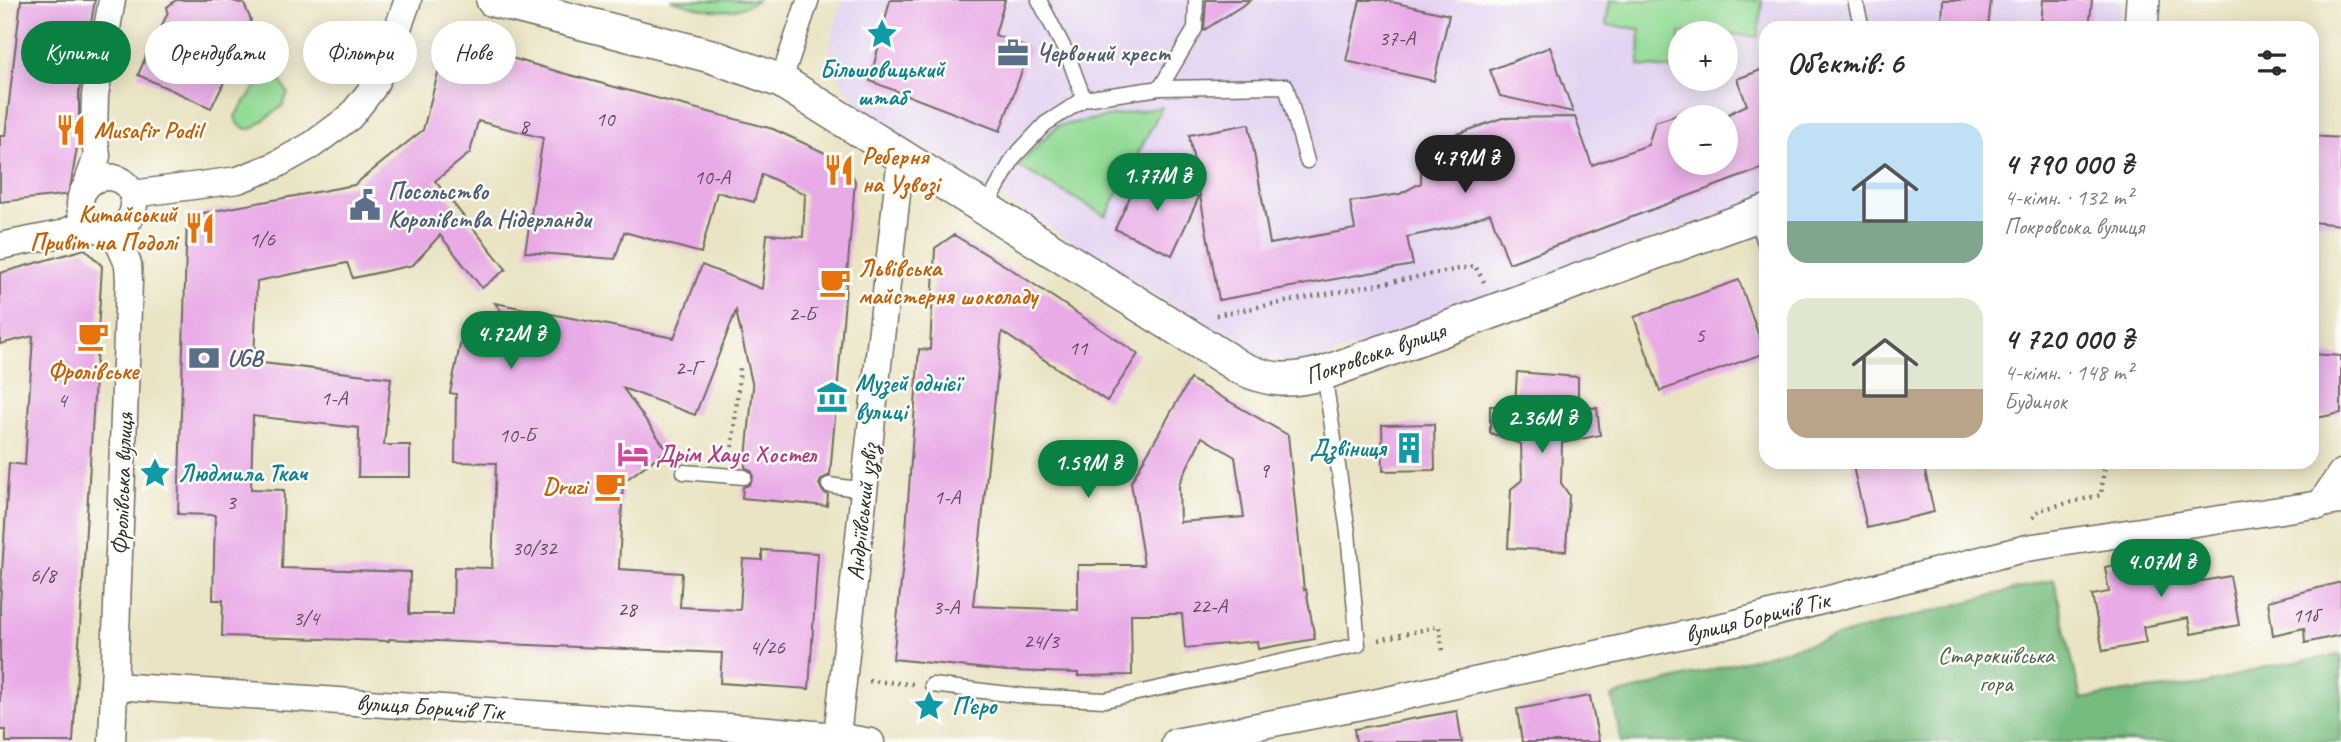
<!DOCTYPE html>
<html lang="uk">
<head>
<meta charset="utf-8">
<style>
	:root { --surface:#fff; --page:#f7f7f7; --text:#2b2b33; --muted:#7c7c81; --accent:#0b8043 }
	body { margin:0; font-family:Caveat,sans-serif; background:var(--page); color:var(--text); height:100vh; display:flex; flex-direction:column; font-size:26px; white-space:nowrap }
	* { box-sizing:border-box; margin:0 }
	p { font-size:23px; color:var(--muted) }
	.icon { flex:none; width:38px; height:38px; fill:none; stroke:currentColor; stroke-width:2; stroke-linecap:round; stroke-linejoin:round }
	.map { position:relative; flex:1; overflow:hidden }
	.side { position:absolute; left:1759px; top:21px; width:560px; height:448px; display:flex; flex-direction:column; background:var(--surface); border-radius:21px; box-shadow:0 4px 18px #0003 }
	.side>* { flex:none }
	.top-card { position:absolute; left:21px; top:21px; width:665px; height:63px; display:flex; gap:14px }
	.buttons { position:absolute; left:1668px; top:21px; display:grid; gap:14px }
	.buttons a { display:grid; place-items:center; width:70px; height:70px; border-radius:50%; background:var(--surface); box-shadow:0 4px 18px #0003; font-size:35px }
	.price { position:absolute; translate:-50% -60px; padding:0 16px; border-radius:24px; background:var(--accent); color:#fff; font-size:23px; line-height:46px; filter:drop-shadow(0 2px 4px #0008) }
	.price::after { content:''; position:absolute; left:50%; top:42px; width:21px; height:16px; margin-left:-10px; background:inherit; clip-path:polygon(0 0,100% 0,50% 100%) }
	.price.current { background:#222; color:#fff }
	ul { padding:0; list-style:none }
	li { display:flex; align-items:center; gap:21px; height:175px; padding:0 28px }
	li span { display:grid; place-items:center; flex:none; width:196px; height:140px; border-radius:21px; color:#555 }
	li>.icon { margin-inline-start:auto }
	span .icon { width:84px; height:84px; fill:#fffc; stroke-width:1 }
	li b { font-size:30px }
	h2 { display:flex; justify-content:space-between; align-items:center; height:84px; padding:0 28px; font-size:30px }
	.chip { padding:0 24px; border-radius:32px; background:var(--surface); box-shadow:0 4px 18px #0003; font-size:24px; line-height:63px }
	.chip.current { background:var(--accent); color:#fff }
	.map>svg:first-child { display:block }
	.built { fill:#e3d3f2; fill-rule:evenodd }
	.green { fill:#94dc96; stroke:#608460; stroke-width:2 }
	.forest { fill:#77bc7f; stroke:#517455; stroke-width:2 }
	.building { fill:#e9abe7; fill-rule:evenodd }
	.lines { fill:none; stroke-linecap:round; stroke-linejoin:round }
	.service-casing { stroke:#6e6c61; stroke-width:17 }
	.pedestrian-casing { stroke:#6e6c61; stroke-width:24 }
	.minor-casing { stroke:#6e6c61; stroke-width:29 }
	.tertiary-casing { stroke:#6e6c61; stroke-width:36 }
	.path { stroke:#6e6c61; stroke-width:4.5; stroke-dasharray:2 5; stroke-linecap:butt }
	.service { stroke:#fff; stroke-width:14 }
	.pedestrian { stroke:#fff; stroke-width:21 }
	.minor { stroke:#fff; stroke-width:26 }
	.tertiary { stroke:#fff; stroke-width:33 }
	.labels { text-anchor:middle; stroke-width:5; stroke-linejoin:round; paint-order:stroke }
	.number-label { font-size:21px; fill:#5a4b5a }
	.service-label { font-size:24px; font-weight:bold; fill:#4e5e75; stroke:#fdfcf7; text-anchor:start }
	.culture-label { font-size:24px; font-weight:bold; fill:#0d838f; stroke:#fdfcf7; text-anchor:start }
	.food-label { font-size:24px; font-weight:bold; fill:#c56008; stroke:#fdfcf7; text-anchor:start }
	.street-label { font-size:24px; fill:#2b2b2b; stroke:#fdfcf7 }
	.hotel-label { font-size:24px; font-weight:bold; fill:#b23c85; stroke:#fdfcf7; text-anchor:start }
	.park-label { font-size:24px; fill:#4a604b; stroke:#fdfcf7 }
</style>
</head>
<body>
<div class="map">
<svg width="2341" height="742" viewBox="0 0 2341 742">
	<rect width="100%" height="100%" fill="#fdfcf7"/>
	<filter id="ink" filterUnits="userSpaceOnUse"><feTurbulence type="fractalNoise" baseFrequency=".0143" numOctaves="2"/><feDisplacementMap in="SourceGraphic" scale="14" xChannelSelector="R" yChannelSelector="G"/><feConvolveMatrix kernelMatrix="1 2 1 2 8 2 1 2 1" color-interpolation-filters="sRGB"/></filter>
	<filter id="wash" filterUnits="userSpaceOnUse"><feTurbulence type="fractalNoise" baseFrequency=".00686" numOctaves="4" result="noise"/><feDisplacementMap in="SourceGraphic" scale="28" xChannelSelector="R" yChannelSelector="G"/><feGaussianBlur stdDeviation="1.57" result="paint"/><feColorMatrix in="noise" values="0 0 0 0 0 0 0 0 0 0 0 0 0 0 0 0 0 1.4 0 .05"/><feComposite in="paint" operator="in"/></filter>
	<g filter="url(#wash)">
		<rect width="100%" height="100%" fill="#eae4c5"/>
		<path class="built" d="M842,0h1281l-2,28h-355v169l-439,160 -26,6 -34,-4 -16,-5 -391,-245 -19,-29 -8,-18 -3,-17zM1680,33h46v46h-46zM1680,117h46v46h-46z"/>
		<g class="green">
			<path d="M671,0h86c-27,19 -58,8 -86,0z"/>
			<polygon points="1610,0 1762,0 1758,37 1726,33 1680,33 1680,70 1639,66 1640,29 1606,25"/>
			<path d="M275,79l6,3 7,11 -6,13 -30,23c-9,1 -14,-3 -17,-12 2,-5 20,-29 24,-33 4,-4 10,-4 16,-5z"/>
			<polygon points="1162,107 1106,216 1018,166 1057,126"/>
		</g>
		<polygon class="forest" points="2054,579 2081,699 2125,692 2207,684 2264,667 2341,655 2341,742 1621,742 1612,696"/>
		<g id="blocks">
			<g class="building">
				<polygon points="21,0 95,0 79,92 79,136 70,189 72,194 0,202 0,136 5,136"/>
				<polygon points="176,0 229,0 244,4 251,20 243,41 237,47 230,63 231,68 225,73 223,85 211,108 138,75 148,51 157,42 156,33 161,28 168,12 167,7"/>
				<polygon points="890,0 1005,0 995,35 1030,49 1000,131 870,81"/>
				<polygon points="1206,0 1251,0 1204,30"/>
				<polygon points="1360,0 1383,0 1449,15 1434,81 1346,61"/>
				<polygon points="1943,0 1991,0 1988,28 1942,28"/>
				<polygon points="2043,0 2092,0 2089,28 2041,28"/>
				<path d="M447,39l119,35 207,55 72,33 10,19 -25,294 -8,4 -3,5 4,8 5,3 -1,11 -85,-8 1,-11 6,-2 4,-7 -1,-6 -7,-5 8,-80 -17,-76 -41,104 -72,-27 44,62 -44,32 -4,87 63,4 -2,34 60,3 3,-51 19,1v-10l56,3 -9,136 -89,-6 2,-30 -333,-14v2l-167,-5 1,-36h-10l2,-85 -37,-1 9,-298 167,-31 69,-55zM478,121l65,17 -18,114 90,7 9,-27 77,21 16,-61 37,10 8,-28 43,20 -2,43 -36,-3 -5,55 -60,-24 -28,73 -179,-35 28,35 -59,-12 -14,67 6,1 -1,68 41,1 -4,105 -38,-1 -1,47h-44l1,-42 -128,-4 2,-78 -33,-1 2,-73 106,12 -1,49h52v-32h-26l7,-67 -137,-16 3,-81 90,-18 6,15 60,-13 27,-30 42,53 24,-19 -71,-88 35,-28z"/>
				<polygon points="1550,47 1573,112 1500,96 1490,70"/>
				<polygon points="1766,68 1766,167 1509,263 1490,213 1454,227 1407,237 1413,265 1219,300 1189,135 1249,124 1270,244 1355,229 1350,202 1400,194 1421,183 1421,147 1502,118 1575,117 1592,165 1648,145 1655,122 1680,114 1680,163 1726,163 1726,115 1747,105 1737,79"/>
				<polygon points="2312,136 2341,138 2341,225 2312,222"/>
				<polygon points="1142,171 1199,197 1172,255 1115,229"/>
				<path d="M954,235l60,36 124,83 -31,47 -105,-69 -29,274 105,4v-45h66l-13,-83 59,-103 98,56 16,155 2,-1 9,50 -57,10 -1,-8 -72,7 -3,-34h-51l1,61 -54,1v-3l-71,-2 -114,-12 12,-115 14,-195 11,1 5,-102zM1202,437l33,20 9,60 -64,5 -1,-38z"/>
				<polygon points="85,249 102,266 73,742 6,742 6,730 0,730 0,603 9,463 25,465 33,336 0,344 0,273"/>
				<polygon points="1739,280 1765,353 1660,391 1634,317"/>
				<polygon points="2312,354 2341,356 2341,413 2312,419"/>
				<polygon points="1517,372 1578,377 1578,407 1597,408 1600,435 1562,443 1561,483 1569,495 1566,551 1508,548 1511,489 1522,480 1521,444 1490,433 1490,406 1515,406"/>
				<polygon points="1434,424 1435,470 1383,471 1382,425"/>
				<polygon points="1852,462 1923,462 1934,512 1867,528"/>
				<polygon points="2196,550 2202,581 2230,576 2239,625 2191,634 2188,618 2143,627 2146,643 2103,651 2092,595 2109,592 2105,567"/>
				<polygon points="2341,582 2341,635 2305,643 2304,628 2273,635 2268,601"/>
				<polygon points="1590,696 1599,742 1522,742 1517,709"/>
				<polygon points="1457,711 1462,742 1356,742 1354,729"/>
			</g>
		</g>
	</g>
	<g filter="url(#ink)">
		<use href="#blocks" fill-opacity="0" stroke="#6e6c61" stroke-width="2"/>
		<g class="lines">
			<defs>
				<g id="service">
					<polyline points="1855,0 1862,28"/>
					<polyline points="1160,88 1195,29 1196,0"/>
					<polyline points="1084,99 1160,88 1286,86 1307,161"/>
					<polyline points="985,209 1014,157 1045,124 1084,99 1068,56 1039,0"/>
					<polyline points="1756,216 1766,246"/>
					<polyline points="684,472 744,477"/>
					<polyline points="829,485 864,490"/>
					<polyline points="932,685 1025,696 1105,700 1358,645 1348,532 1324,373"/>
				</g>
				<polyline id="pedestrian" points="781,81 808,0"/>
				<g id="minor">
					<circle cx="107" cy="204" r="27"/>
					<polyline points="86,187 97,156 94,133 95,95 112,0"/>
					<polyline points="133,194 238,180 274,166 312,145 350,117 372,89 385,64 408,0"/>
					<polyline points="0,246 61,234 87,222"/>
					<polyline points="2319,506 2341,473"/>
					<polyline points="114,686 757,729 837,736 871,742"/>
					<polyline points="837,736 901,157"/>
					<polyline points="112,742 129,281 128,264 113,230"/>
					<polyline points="1175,742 1356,707 1728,625 2027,548 2341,501"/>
				</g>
				<g id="tertiary">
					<path d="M493,0l218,56 70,25 458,286c32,15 50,15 85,6l442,-161"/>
					<polyline points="2141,28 2143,0"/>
				</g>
			</defs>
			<use href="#service" class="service-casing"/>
			<use href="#pedestrian" class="pedestrian-casing"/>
			<use href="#minor" class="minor-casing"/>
			<use href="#tertiary" class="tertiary-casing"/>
			<g class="path">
				<polyline points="1216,315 1475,266 1484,282"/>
				<polyline points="732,454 740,368"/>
				<polyline points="2033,518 2039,510 2101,495 2105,462"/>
				<polyline points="1379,640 1439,626 1443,651"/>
				<polyline points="869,681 913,684"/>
			</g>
			<use href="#service" class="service"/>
			<use href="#pedestrian" class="pedestrian"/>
			<use href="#minor" class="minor"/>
			<use href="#tertiary" class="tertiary"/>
		</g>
	</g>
	<defs>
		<symbol id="sight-bare" viewBox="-9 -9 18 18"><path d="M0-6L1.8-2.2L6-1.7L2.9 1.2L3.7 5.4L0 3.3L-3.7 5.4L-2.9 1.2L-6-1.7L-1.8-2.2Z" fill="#0f9aa8" stroke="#fdfcf7" stroke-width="2.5" paint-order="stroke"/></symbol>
		<symbol id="office-bare" viewBox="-9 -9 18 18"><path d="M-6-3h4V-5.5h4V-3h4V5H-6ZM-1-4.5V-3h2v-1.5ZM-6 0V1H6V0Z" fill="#5c6f8a" stroke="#fdfcf7" stroke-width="2.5" paint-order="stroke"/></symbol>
		<symbol id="restaurant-bare" viewBox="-9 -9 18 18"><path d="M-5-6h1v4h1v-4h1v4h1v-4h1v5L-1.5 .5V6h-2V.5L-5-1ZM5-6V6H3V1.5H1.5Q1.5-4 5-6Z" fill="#e8710a" stroke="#fdfcf7" stroke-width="2.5" paint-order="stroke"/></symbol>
		<symbol id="civic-bare" viewBox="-9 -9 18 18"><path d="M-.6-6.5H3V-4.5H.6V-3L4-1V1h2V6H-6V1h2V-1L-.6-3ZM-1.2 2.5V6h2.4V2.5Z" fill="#5c6f8a" stroke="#fdfcf7" stroke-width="2.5" paint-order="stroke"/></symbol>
		<symbol id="cafe-bare" viewBox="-9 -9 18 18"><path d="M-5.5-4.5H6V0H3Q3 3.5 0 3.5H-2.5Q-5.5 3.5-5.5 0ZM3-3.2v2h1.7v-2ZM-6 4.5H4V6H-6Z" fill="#e8710a" stroke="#fdfcf7" stroke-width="2.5" paint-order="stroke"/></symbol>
		<symbol id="bank-bare" viewBox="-9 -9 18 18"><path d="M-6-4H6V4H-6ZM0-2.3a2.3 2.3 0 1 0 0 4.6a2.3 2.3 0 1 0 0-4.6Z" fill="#5c6f8a" stroke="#fdfcf7" stroke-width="2.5" paint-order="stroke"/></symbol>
		<symbol id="museum-bare" viewBox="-9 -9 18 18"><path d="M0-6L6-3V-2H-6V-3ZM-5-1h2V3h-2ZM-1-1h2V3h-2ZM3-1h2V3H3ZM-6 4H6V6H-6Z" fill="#0f9aa8" stroke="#fdfcf7" stroke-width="2.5" paint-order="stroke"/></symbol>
		<symbol id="building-bare" viewBox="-9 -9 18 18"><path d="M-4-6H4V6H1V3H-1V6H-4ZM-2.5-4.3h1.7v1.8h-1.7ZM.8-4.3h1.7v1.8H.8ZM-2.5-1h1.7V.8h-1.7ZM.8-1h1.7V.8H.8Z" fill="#0f9aa8" stroke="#fdfcf7" stroke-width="2.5" paint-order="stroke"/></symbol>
		<symbol id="hotel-bare" viewBox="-9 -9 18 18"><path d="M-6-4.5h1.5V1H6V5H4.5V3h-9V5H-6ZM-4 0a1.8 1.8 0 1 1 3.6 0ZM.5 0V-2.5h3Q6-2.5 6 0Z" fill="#d1479c" stroke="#fdfcf7" stroke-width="2.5" paint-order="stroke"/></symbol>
	</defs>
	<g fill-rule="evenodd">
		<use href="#sight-bare" x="860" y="12" width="44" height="44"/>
		<use href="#office-bare" x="991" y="31" width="44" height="44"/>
		<use href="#restaurant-bare" x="49" y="108" width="44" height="44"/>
		<use href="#restaurant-bare" x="817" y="148" width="44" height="44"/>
		<use href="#civic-bare" x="343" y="183" width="44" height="44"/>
		<use href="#restaurant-bare" x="178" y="206" width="44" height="44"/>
		<use href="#cafe-bare" x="813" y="260" width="44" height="44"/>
		<use href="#cafe-bare" x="71" y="314" width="44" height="44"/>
		<use href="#bank-bare" x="182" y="336" width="44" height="44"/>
		<use href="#museum-bare" x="810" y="375" width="44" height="44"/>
		<use href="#building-bare" x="1387" y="426" width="44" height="44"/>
		<use href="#hotel-bare" x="611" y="432" width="44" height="44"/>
		<use href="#sight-bare" x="133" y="451" width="44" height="44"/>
		<use href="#cafe-bare" x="588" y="464" width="44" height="44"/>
		<use href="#sight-bare" x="907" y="684" width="44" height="44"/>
	</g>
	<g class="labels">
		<g class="number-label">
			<text x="1397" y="45">37-А</text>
			<text x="605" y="126">10</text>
			<text x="524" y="133">8</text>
			<text x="712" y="184">10-А</text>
			<text x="262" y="246">1/6</text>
			<text x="802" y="321">2-Б</text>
			<text x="1700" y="342">5</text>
			<text x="1078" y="355">11</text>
			<text x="688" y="375">2-Г</text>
			<text x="334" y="405">1-А</text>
			<text x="62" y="407">4</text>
			<text x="517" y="442">10-Б</text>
			<text x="1264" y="477">9</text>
			<text x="947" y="504">1-А</text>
			<text x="231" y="509">3</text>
			<text x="534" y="555">30/32</text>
			<text x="43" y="582">6/8</text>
			<text x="1209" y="613">22-А</text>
			<text x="946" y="614">3-А</text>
			<text x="627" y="616">28</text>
			<text x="2305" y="622">11б</text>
			<text x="306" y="625">3/4</text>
			<text x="1041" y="648">24/3</text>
			<text x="767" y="654">4/26</text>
		</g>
		<g class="service-label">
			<text x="1036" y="61">Червоний хрест</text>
			<text x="388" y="199">Посольство<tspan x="388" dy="28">Королівства Нідерланди</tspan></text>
			<text x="227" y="366">UGB</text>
		</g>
		<g class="culture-label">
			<text x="882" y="77" text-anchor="middle">Більшовицький<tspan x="882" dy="28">штаб</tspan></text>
			<text x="855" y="391">Музей однієї<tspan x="855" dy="28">вулиці</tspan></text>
			<text x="1386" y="456" text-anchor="end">Дзвіниця</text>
			<text x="178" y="481">Людмила Ткач</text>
			<text x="952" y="714">П'єро</text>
		</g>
		<g class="food-label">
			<text x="94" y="138">Musafir Podil</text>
			<text x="862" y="164">Реберня<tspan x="862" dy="28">на Узвозі</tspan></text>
			<text x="177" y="222" text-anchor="end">Китайський<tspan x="177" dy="28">Привіт на Подолі</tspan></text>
			<text x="858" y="276">Львівська<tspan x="858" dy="28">майстерня шоколаду</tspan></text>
			<text x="93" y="379" text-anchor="middle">Фролівське</text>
			<text x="587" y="494" text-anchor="end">Druzi</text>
		</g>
		<g class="street-label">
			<text transform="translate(1375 353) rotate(-19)" y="8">Покровська вулиця</text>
			<text transform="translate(122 484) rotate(-88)" y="8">Фролівська вулиця</text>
			<text transform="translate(862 512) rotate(-84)" y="8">Андріївський узвіз</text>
			<text transform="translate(1757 617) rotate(-14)" y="8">вулиця Боричів Тік</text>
			<text transform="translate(430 707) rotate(4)" y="8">вулиця Боричів Тік</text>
		</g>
		<g class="hotel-label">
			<text x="656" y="462">Дрім Хаус Хостел</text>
		</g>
		<g class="park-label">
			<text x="1996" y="663">Старокиївська<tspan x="1996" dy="28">гора</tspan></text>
		</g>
	</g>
</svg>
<div class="buttons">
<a>+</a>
<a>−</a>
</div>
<b class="price current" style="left:1465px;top:195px">4.79M ₴</b>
<b class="price" style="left:1157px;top:213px">1.77M ₴</b>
<b class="price" style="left:511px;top:371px">4.72M ₴</b>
<b class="price" style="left:1542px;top:455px">2.36M ₴</b>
<b class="price" style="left:1088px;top:500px">1.59M ₴</b>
<b class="price" style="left:2161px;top:599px">4.07M ₴</b>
<div class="top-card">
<a class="chip current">Купити</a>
<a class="chip">Орендувати</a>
<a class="chip">Фільтри</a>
<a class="chip">Нове</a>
</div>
<section class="side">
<h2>Об’єктів: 6<svg class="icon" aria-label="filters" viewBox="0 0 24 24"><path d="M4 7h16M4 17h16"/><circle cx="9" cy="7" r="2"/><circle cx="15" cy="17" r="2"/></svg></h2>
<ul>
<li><span style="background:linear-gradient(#bfe0f5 70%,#7fa58c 0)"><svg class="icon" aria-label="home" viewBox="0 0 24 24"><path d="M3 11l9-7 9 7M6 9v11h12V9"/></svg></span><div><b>4 790 000 ₴</b><p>4-кімн. · 132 m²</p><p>Покровська вулиця</p></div></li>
<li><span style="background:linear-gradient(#dfe7d0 65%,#b9a48a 0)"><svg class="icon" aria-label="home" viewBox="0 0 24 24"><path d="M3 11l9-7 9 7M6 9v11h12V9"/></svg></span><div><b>4 720 000 ₴</b><p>4-кімн. · 148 m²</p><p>Будинок</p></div></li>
</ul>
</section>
</div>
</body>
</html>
